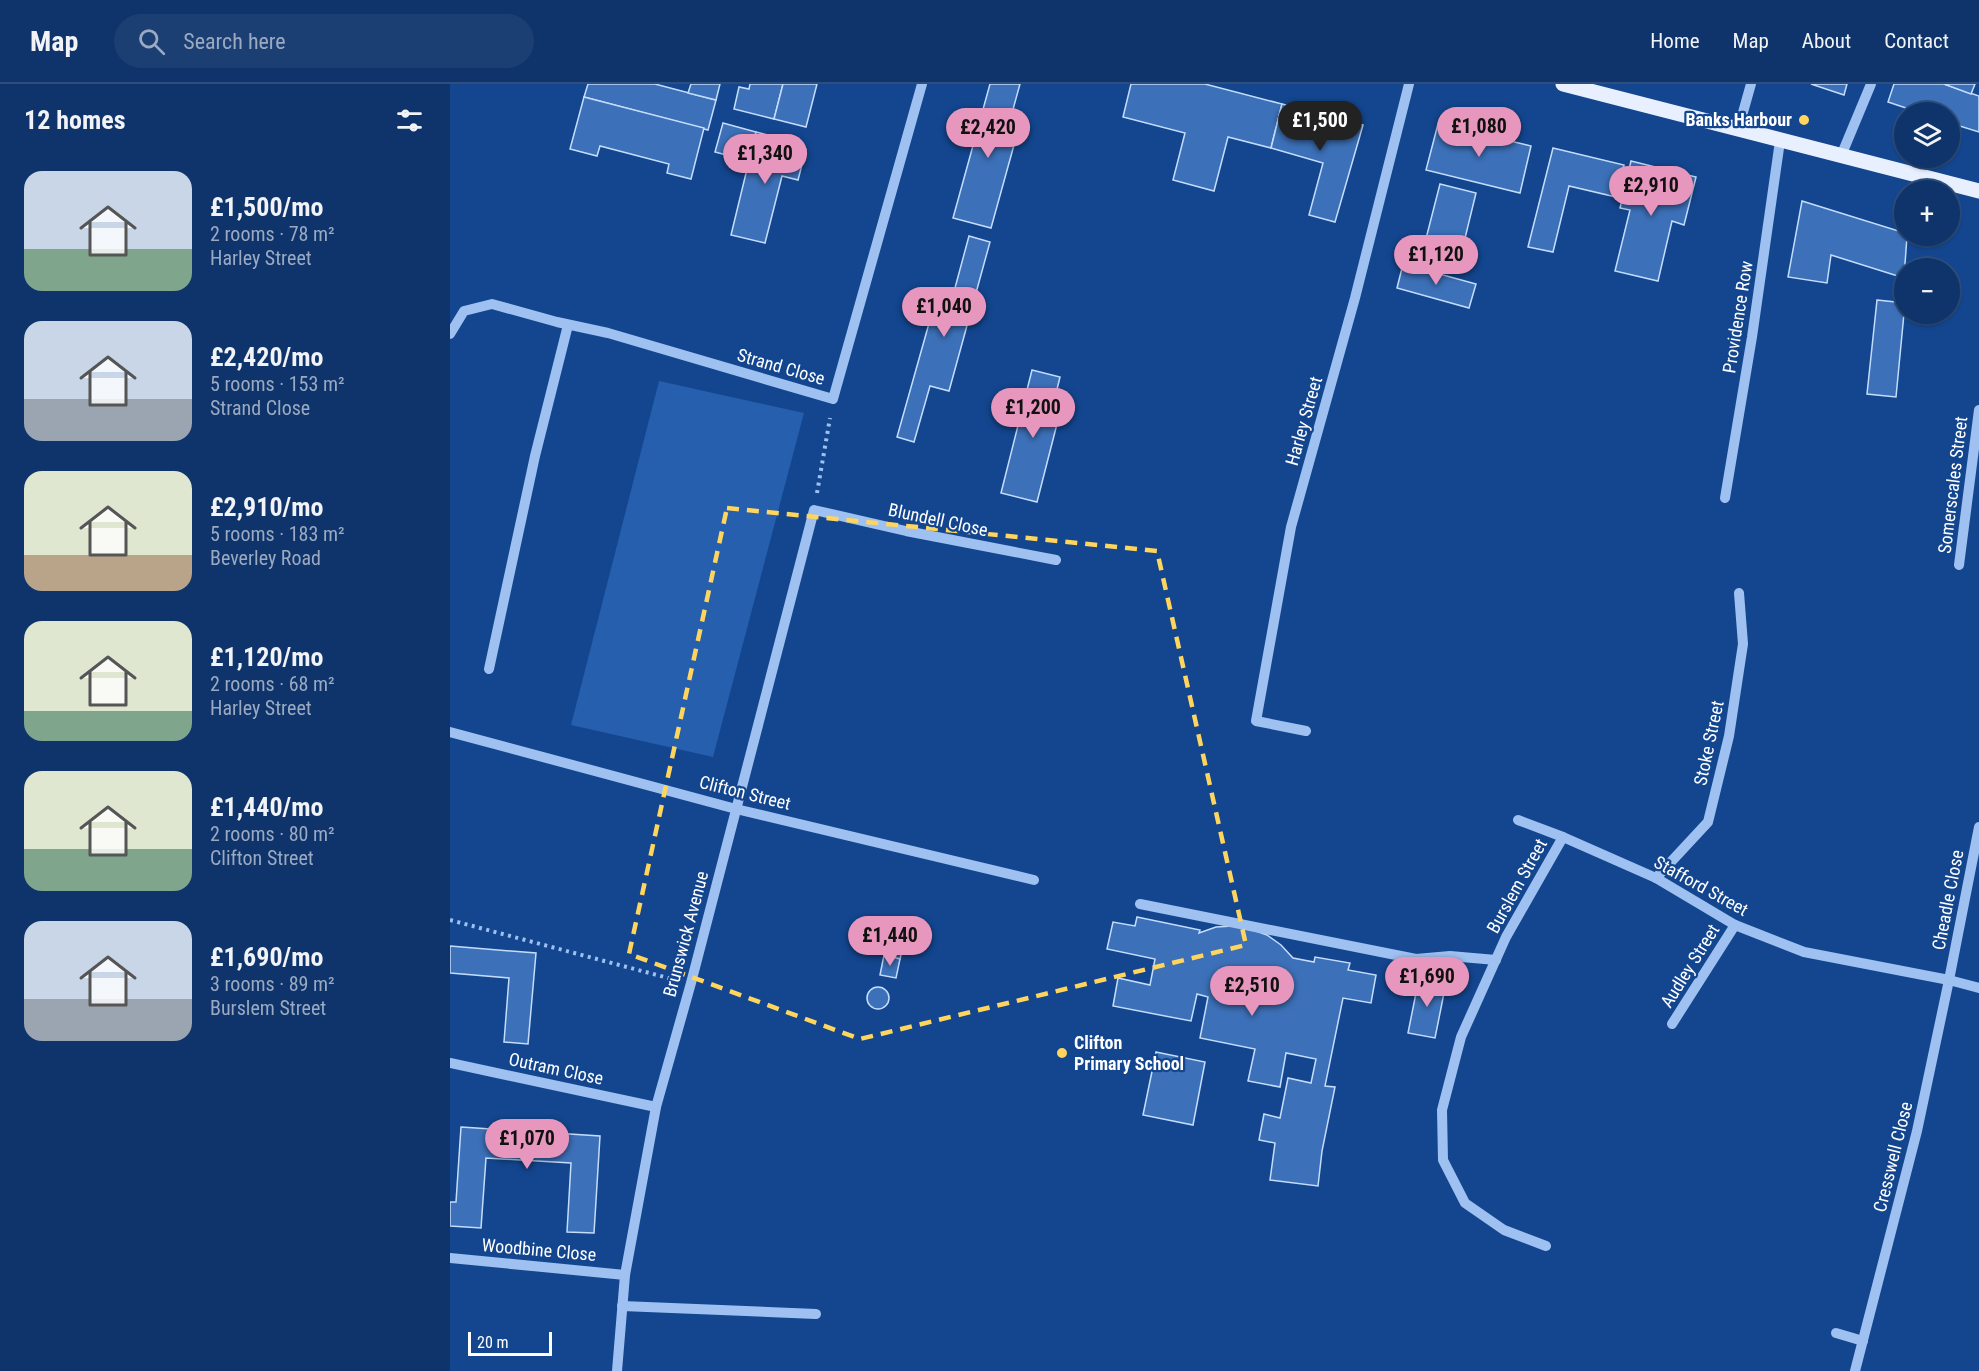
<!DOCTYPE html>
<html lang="en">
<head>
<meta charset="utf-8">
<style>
	:root { --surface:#0e346b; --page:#1c3f73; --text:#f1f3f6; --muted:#9baac1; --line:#2e4f7e; --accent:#e797bd }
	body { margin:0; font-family:"Roboto Condensed",sans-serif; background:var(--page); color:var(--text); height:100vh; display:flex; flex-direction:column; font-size:22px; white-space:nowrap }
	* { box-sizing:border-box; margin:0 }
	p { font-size:20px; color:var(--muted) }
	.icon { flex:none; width:33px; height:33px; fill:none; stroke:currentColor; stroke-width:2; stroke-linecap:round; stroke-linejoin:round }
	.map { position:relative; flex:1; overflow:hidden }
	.panel { display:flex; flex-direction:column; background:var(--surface); width:450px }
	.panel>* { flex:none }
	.controls { position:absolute; left:1444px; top:18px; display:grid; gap:12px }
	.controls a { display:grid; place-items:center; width:66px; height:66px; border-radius:50%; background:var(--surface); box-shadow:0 2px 4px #0004,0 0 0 2px var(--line); font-size:30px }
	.scale { position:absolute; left:18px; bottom:15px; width:84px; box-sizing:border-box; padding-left:6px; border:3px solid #fff; border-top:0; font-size:16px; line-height:21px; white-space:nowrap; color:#fff; -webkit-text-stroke:4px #13468f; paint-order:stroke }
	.price { position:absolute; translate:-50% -51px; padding:0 14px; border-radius:21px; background:var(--accent); color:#111; font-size:20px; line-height:39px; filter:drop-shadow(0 2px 3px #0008) }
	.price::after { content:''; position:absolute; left:50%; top:36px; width:18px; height:14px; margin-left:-9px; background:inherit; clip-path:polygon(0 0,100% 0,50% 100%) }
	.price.active { background:#222; color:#fff }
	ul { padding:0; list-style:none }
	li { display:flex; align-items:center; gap:18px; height:150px; padding:0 24px }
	li span { display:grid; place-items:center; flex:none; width:168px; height:120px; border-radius:18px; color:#555 }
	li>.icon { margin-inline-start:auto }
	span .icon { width:72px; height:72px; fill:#fffc; stroke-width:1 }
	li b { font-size:26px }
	h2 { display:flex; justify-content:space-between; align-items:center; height:72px; padding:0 24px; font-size:26px }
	header { display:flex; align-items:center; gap:36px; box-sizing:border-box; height:84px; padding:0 30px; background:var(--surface); border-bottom:2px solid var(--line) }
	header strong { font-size:28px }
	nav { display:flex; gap:33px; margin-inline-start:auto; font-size:21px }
	.search { width:420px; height:54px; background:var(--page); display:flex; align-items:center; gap:15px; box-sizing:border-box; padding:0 21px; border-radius:33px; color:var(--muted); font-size:22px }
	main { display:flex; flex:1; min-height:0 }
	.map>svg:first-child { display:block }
	.green { fill:#255fae }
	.building { fill:#3c70b8; stroke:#c5ddfc; stroke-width:1.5 }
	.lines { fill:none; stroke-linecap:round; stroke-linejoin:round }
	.path { stroke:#9ec1f1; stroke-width:4; stroke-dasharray:3 4.5; stroke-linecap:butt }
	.minor { stroke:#9ec1f1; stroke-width:10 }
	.major { stroke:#e8f0ff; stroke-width:15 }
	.marked { fill:none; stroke:#ffd55e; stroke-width:4.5; stroke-dasharray:12 8; stroke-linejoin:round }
	.poi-dot { fill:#ffd55e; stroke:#13468f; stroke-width:2 }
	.labels { text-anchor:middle; stroke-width:4.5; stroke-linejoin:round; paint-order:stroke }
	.poi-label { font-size:18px; font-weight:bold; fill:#fff; stroke:#13468f; text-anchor:end }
	.street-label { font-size:18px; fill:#fff; stroke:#13468f }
</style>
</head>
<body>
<header>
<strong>Map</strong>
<div class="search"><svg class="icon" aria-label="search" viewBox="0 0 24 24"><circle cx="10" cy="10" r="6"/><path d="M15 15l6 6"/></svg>Search here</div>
<nav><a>Home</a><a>Map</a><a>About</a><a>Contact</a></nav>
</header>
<main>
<section class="panel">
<h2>12 homes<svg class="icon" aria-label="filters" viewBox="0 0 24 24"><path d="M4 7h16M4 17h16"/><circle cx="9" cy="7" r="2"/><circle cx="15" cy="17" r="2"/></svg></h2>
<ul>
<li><span style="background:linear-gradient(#c9d6e8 65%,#7fa58c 0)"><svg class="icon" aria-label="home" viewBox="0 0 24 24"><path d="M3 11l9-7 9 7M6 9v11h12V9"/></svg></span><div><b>£1,500/mo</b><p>2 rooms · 78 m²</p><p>Harley Street</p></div></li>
<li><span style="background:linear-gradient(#c9d6e8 65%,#9aa5b1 0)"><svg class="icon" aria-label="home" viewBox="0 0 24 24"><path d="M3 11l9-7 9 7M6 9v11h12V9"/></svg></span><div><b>£2,420/mo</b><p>5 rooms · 153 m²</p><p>Strand Close</p></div></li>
<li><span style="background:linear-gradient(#dfe7d0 70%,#b9a48a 0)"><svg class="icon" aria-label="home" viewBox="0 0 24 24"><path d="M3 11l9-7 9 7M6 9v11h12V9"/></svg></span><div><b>£2,910/mo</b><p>5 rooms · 183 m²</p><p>Beverley Road</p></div></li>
<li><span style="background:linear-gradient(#dfe7d0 75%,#7fa58c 0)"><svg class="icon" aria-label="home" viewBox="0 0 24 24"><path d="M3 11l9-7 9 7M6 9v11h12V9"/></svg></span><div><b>£1,120/mo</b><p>2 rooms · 68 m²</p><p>Harley Street</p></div></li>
<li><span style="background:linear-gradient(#dfe7d0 65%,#7fa58c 0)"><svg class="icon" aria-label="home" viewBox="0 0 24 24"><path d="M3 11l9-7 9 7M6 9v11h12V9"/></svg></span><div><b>£1,440/mo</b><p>2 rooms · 80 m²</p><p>Clifton Street</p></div></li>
<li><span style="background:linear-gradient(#c9d6e8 65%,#9aa5b1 0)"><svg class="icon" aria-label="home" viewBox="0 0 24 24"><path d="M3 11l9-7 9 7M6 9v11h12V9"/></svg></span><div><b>£1,690/mo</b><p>3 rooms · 89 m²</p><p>Burslem Street</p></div></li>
</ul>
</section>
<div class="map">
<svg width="1529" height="1287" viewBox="0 0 1529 1287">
	<rect width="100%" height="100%" fill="#13468f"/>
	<polygon class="green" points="209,297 354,329 263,673 121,641"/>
	<g class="building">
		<polygon points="138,0 205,0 266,16 258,46 134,13"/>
		<polygon points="241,0 270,0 266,16 238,9"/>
		<polygon points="300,0 333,0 324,35 284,25 289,3 299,5"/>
		<polygon points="333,0 367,0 356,43 324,35"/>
		<polygon points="540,0 570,0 554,58 564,61 541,144 503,134"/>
		<polygon points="681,0 755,0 832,20 821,64 778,53 764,107 723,96 735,49 673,33"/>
		<polygon points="1361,0 1397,0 1394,11"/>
		<polygon points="1444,0 1494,0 1529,12 1529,48 1500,39 1500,28 1468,28 1438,18"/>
		<polygon points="1494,0 1525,0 1521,10"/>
		<polygon points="134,13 254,44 241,95 217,89 219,80 150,62 147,72 120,65"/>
		<polygon points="832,20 913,41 885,138 859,131 873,79 821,64"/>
		<polygon points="273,39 306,48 299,77 265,68"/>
		<polygon points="988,40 1081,62 1070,109 976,86"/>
		<polygon points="306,48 333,55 332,59 356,65 348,96 332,92 315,159 281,151"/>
		<polygon points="1103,64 1174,81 1166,113 1119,102 1103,168 1078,163"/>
		<polygon points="1181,77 1246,93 1234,141 1222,137 1208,197 1165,187 1180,126 1170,124"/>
		<polygon points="990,100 1026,109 1007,187 970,178"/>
		<polygon points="1352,117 1455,149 1455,152 1457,152 1454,194 1381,171 1377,199 1338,193"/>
		<polygon points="519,152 540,158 499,307 480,302 464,358 447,353 487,211 502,215"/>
		<polygon points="953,180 1026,200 1019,224 947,204"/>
		<polygon points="1427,216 1455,219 1446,313 1417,310"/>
		<polygon points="582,286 610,293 600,334 608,336 587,418 551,409"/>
		<polygon points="687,833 750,846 749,849 766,843 783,842 800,845 817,851 831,861 843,874 864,878 865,873 900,879 898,886 926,891 921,919 893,914 875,1002 885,1003 872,1067 868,1102 820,1096 825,1059 809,1056 814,1030 830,1034 838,994 861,999 866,975 836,969 830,1003 798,997 805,965 750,954 758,913 747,910 741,937 663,922 668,894 700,901 705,875 657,865 663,838 685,842"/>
		<polygon points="438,852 455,855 450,875 434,871"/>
		<polygon points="0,862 86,869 78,960 54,958 59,894 0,889"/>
		<polygon points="434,871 450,875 446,894 430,891"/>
		<polygon points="969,894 996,899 985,954 958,949"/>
		<circle cx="428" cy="914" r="11"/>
		<polygon points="706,968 755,978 743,1041 693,1031"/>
		<polygon points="11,1043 150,1052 144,1149 117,1148 121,1079 36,1074 31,1144 0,1142 0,1118 6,1118"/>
	</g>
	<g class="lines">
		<g class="path">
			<polyline points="367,409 380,334"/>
			<polyline points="0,836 222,895"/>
		</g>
		<g class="minor">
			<polyline points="1288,46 1301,0"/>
			<polyline points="1391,72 1421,0"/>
			<polyline points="0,250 14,227 42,220 107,238 158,249 383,315 472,0"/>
			<polyline points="1275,414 1302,253 1330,57"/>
			<polyline points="1509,481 1529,326"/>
			<polyline points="39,585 85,372 118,241"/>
			<polyline points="856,647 806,637 841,443 905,214 959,0"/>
			<polyline points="0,648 286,725 584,796"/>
			<polyline points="1068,736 1113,753 1206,794 1285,841 1354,868 1499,896 1529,904"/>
			<polyline points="1206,794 1258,738 1279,652 1293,560 1289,509"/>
			<polyline points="690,820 966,875 1000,872 1046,876"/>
			<polyline points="1222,940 1285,841"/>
			<polyline points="0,979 206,1023"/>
			<polyline points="1096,1162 1054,1146 1015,1119 993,1076 992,1026 1011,953 1056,853 1113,753"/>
			<polyline points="0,1174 175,1191"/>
			<polyline points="172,1222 366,1230"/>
			<polyline points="1386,1249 1413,1257"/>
			<polyline points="167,1287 175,1191 206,1023 241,899 364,426 456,447 606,476"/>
			<polyline points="1405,1287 1467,1047 1499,896 1529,743"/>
		</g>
		<polyline class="major" points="1113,0 1529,107"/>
	</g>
	<path class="marked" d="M277,424l430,43 89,394 -386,94 -231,-85z"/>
	<g class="poi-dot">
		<circle cx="1354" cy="36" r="6"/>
		<circle cx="612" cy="969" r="6"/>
	</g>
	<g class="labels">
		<g class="poi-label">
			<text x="1342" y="42">Banks Harbour</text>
			<text x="624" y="965" text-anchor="start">Clifton<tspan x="624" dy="21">Primary School</tspan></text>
		</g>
		<g class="street-label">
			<text transform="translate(1288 233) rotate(-81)" y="6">Providence Row</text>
			<text transform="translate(331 283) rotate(16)" y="6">Strand Close</text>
			<text transform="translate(854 337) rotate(-74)" y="6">Harley Street</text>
			<text transform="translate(1503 401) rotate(-83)" y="6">Somerscales Street</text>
			<text transform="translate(488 436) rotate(12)" y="6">Blundell Close</text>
			<text transform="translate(1259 659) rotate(-78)" y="6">Stoke Street</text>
			<text transform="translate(295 709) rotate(14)" y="6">Clifton Street</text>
			<text transform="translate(1067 802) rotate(-61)" y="6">Burslem Street</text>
			<text transform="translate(1251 802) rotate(29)" y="6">Stafford Street</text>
			<text transform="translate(1498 816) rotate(-79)" y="6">Cheadle Close</text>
			<text transform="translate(236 850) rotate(-75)" y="6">Brunswick Avenue</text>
			<text transform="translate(1240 882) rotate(-58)" y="6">Audley Street</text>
			<text transform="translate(106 985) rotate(12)" y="6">Outram Close</text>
			<text transform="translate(1443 1073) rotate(-76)" y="6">Cresswell Close</text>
			<text transform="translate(89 1166) rotate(5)" y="6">Woodbine Close</text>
		</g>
	</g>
</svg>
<div class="controls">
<a><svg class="icon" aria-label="layers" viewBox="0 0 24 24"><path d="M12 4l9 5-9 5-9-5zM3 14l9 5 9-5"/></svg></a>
<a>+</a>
<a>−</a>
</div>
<div class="scale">20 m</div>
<b class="price active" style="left:870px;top:68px">£1,500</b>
<b class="price" style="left:1029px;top:74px">£1,080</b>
<b class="price" style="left:538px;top:75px">£2,420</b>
<b class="price" style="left:315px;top:101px">£1,340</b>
<b class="price" style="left:1201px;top:133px">£2,910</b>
<b class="price" style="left:986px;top:202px">£1,120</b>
<b class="price" style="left:494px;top:254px">£1,040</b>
<b class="price" style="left:583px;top:355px">£1,200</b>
<b class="price" style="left:440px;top:883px">£1,440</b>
<b class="price" style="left:977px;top:924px">£1,690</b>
<b class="price" style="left:802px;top:933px">£2,510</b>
<b class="price" style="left:77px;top:1086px">£1,070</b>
</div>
</main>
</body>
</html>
